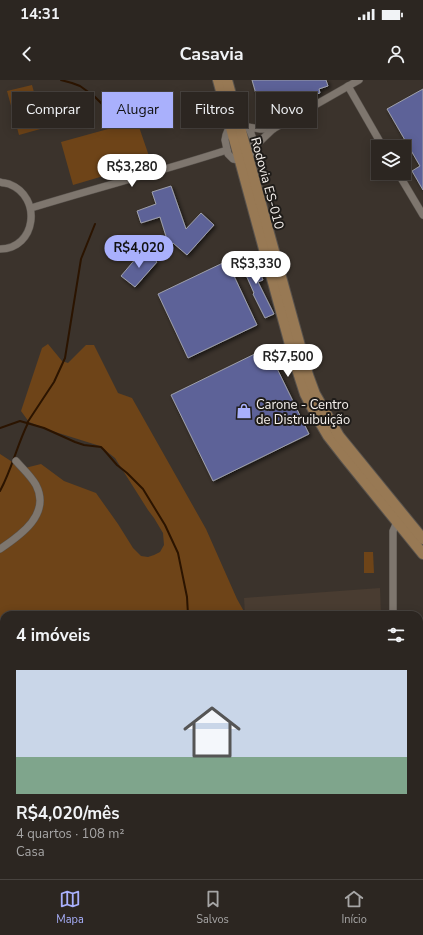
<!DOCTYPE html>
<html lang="pt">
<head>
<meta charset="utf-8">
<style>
	:root { --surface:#2c2621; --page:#38322e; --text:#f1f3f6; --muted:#a6a5a5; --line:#48433f; --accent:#a9b0fc }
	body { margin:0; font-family:"Nunito Sans",sans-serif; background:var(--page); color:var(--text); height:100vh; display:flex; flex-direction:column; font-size:15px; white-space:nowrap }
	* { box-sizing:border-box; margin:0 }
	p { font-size:13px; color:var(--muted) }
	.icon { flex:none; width:22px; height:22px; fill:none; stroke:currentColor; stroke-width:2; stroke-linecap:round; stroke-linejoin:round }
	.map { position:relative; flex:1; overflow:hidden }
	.sheet { position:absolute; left:0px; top:531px; width:423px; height:268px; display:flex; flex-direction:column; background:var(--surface); border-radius:12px 12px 0 0; box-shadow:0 2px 10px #0003,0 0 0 1px var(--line) }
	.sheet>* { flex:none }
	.banner { position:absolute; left:12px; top:12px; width:399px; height:36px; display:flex; gap:8px }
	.tools { position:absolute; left:371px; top:60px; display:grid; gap:8px }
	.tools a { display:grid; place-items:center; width:40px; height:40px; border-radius:0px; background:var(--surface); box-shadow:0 2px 10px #0003,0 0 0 1px var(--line); font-size:20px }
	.price { position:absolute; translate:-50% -34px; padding:0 9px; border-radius:14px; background:#fff; color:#222; font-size:13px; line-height:26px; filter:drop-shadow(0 1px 2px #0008) }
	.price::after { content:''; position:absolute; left:50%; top:24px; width:12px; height:9px; margin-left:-6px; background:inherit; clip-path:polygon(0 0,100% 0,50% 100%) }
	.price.current { background:var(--accent); color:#111 }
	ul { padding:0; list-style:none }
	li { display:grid; align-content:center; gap:8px; height:212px; padding:0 16px }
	li span { display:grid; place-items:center; height:124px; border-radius:0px; color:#555 }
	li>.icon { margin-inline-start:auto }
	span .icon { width:72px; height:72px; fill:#fffc; stroke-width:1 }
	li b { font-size:17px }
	h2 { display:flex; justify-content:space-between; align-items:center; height:48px; padding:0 16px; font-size:17px }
	.chip { padding:0 14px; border-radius:0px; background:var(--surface); box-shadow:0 2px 10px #0003,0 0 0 1px var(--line); font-size:14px; line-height:36px }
	.chip.current { background:var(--accent); color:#111 }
	.status { display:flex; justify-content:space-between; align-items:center; height:28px; padding:0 20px; background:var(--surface); direction:ltr }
	.status svg { height:11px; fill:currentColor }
	header { display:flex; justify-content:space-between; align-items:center; height:52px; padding:0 16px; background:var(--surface); font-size:18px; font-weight:700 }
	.menu { display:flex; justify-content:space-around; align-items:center; height:56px; border-top:1px solid var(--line); background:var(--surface); font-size:11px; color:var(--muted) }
	.menu a { display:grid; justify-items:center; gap:2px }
	.menu .current { color:var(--accent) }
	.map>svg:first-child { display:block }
	.built { fill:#493c31 }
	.green { fill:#6e4418 }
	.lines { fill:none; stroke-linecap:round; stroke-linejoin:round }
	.stream { stroke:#2b1400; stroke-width:2 }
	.building { fill:#5d6298; stroke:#9ea0ab; filter:url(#shadow) }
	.street-casing { stroke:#59534d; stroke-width:8 }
	.secondary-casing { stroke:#59534d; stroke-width:12 }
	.street { stroke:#7e766e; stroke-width:7 }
	.secondary { stroke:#987954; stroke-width:10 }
	.labels { text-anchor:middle; stroke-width:4; stroke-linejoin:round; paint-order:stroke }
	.street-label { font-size:13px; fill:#f6f1ed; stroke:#1f1c19 }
	.poi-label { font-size:13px; fill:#f6f1ed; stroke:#1f1c19; text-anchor:start }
</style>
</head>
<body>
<div class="status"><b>14:31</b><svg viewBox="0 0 49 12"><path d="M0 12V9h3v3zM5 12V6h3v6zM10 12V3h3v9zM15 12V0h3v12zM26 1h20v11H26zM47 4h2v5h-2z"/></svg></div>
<header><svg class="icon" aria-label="back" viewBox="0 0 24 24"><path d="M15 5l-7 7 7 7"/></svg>Casavia<svg class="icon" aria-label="person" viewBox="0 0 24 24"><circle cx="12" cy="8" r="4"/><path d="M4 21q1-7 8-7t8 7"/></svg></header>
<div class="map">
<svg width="423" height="799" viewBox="0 0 423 799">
	<defs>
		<filter id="shadow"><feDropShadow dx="2" dy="2" stdDeviation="2" flood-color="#0009"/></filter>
	</defs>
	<rect width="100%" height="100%" fill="#3b332c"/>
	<polygon class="built" points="380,508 381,535 245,535 244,518"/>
	<g class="green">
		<polygon points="32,5 44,48 19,55 7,11"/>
		<polygon points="137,41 151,82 73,105 61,62"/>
		<polygon points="48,264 62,281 68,283 86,265 94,265 118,313 132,318 206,449 237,519 246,535 4,535 4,795 250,795 251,799 0,799 0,374 17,385 25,388 41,384 64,401 96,413 118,444 133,468 141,476 148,477 154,475 160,472 164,465 163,453 154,438 148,430 115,378 100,366 52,351 29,342 21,331 42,268"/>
		<polygon points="364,472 373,472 374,493 364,493"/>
	</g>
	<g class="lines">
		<g class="stream">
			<polyline points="61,0 72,3 80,6 94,16 103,25 127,42"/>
			<polyline points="27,343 54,302 65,278 81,179 95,144"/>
			<polyline points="0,348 20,341 44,348 75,362 84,365 101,367 104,370 117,385 127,393 143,409 165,445 178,473 187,517 188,535"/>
			<path d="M0,411c12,-22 17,-46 28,-68"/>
			<polyline points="0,724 4,722"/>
			<polyline points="178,795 181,799"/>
			<polyline points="104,799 110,795"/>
		</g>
	</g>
	<g class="building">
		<polygon points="252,0 326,0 328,6 319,9 320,13 307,17 308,20 304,25 291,29 284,27 283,23 272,27 272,24 260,28"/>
		<polygon points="423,9 423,110 412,91 420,86 387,29"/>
		<polygon points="171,106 186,149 201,133 214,145 187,175 173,163 169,166 160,137 141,143 137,131 156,124 152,112"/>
		<polygon points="143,170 157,182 135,207 121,196"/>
		<polygon points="251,176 257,191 259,190 263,200 258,202 274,234 265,238 253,214 254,213 246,195 243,196 237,183"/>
		<polygon points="227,181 257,245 188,278 158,214"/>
		<polygon points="267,268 309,354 213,401 171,315"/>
	</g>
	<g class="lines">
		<defs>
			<g id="street">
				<polyline points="348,6 383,67"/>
				<path d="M248,47c5,9 11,26 -2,31 -5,2 -8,2 -13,1l-5,-5 -3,-14 1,-5 2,-5 3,-3 11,-3 6,3 12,2h13"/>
				<polyline points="254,67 273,49 359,0"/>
				<polyline points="398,93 423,135"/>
				<path d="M0,102c3,1 7,1 9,2 34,13 27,65 -9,65"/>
				<path d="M31,128c65,-20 131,-37 196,-58"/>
				<path d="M0,469c21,-14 51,-35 36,-64 -5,-9 -13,-16 -20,-24"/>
				<polyline points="393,535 393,451 397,442"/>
				<polyline points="393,799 393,795"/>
			</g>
			<g id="secondary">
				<polyline points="218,0 295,283 305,314 318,339 328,356 346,379 423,474"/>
				<polyline points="227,0 308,295 315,314 339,356 423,459"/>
			</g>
		</defs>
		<use href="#street" class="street-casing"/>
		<use href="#secondary" class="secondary-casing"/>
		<use href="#street" class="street"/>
		<use href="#secondary" class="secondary"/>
	</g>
	<defs>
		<symbol id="shop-bare" viewBox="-9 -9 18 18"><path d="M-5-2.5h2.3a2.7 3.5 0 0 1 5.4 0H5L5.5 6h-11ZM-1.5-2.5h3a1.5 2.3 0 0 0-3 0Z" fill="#a9b0fc" stroke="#1f1c19" stroke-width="2.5" paint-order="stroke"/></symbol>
	</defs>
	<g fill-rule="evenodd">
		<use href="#shop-bare" x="233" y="320" width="22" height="22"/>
	</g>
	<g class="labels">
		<g class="street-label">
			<text transform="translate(268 103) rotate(75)" y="5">Rodovia ES-010</text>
		</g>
		<g class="poi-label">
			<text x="256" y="329">Carone - Centro<tspan x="256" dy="15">de Distruibuição</tspan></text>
		</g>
	</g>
</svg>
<div class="tools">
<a><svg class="icon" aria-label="layers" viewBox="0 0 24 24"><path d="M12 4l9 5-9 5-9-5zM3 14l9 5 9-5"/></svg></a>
</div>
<b class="price" style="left:132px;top:108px">R$3,280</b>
<b class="price current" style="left:139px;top:189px">R$4,020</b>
<b class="price" style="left:256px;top:205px">R$3,330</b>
<b class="price" style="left:288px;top:298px">R$7,500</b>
<div class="banner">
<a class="chip">Comprar</a>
<a class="chip current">Alugar</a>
<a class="chip">Filtros</a>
<a class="chip">Novo</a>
</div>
<section class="sheet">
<h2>4 imóveis<svg class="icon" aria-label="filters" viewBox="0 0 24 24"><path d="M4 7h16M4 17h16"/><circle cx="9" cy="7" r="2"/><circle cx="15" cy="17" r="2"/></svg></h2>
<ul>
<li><span style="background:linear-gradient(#c9d6e8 70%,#7fa58c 0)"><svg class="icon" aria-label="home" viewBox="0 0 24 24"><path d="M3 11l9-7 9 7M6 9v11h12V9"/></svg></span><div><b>R$4,020/mês</b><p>4 quartos · 108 m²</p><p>Casa</p></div></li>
</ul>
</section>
</div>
<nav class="menu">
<a class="current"><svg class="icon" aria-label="map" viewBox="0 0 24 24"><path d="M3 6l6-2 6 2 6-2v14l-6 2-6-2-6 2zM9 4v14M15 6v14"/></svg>Mapa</a>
<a><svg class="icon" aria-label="saved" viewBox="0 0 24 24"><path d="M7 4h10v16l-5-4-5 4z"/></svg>Salvos</a>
<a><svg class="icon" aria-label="home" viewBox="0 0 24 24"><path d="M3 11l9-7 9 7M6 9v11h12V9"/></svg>Início</a>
</nav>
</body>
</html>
